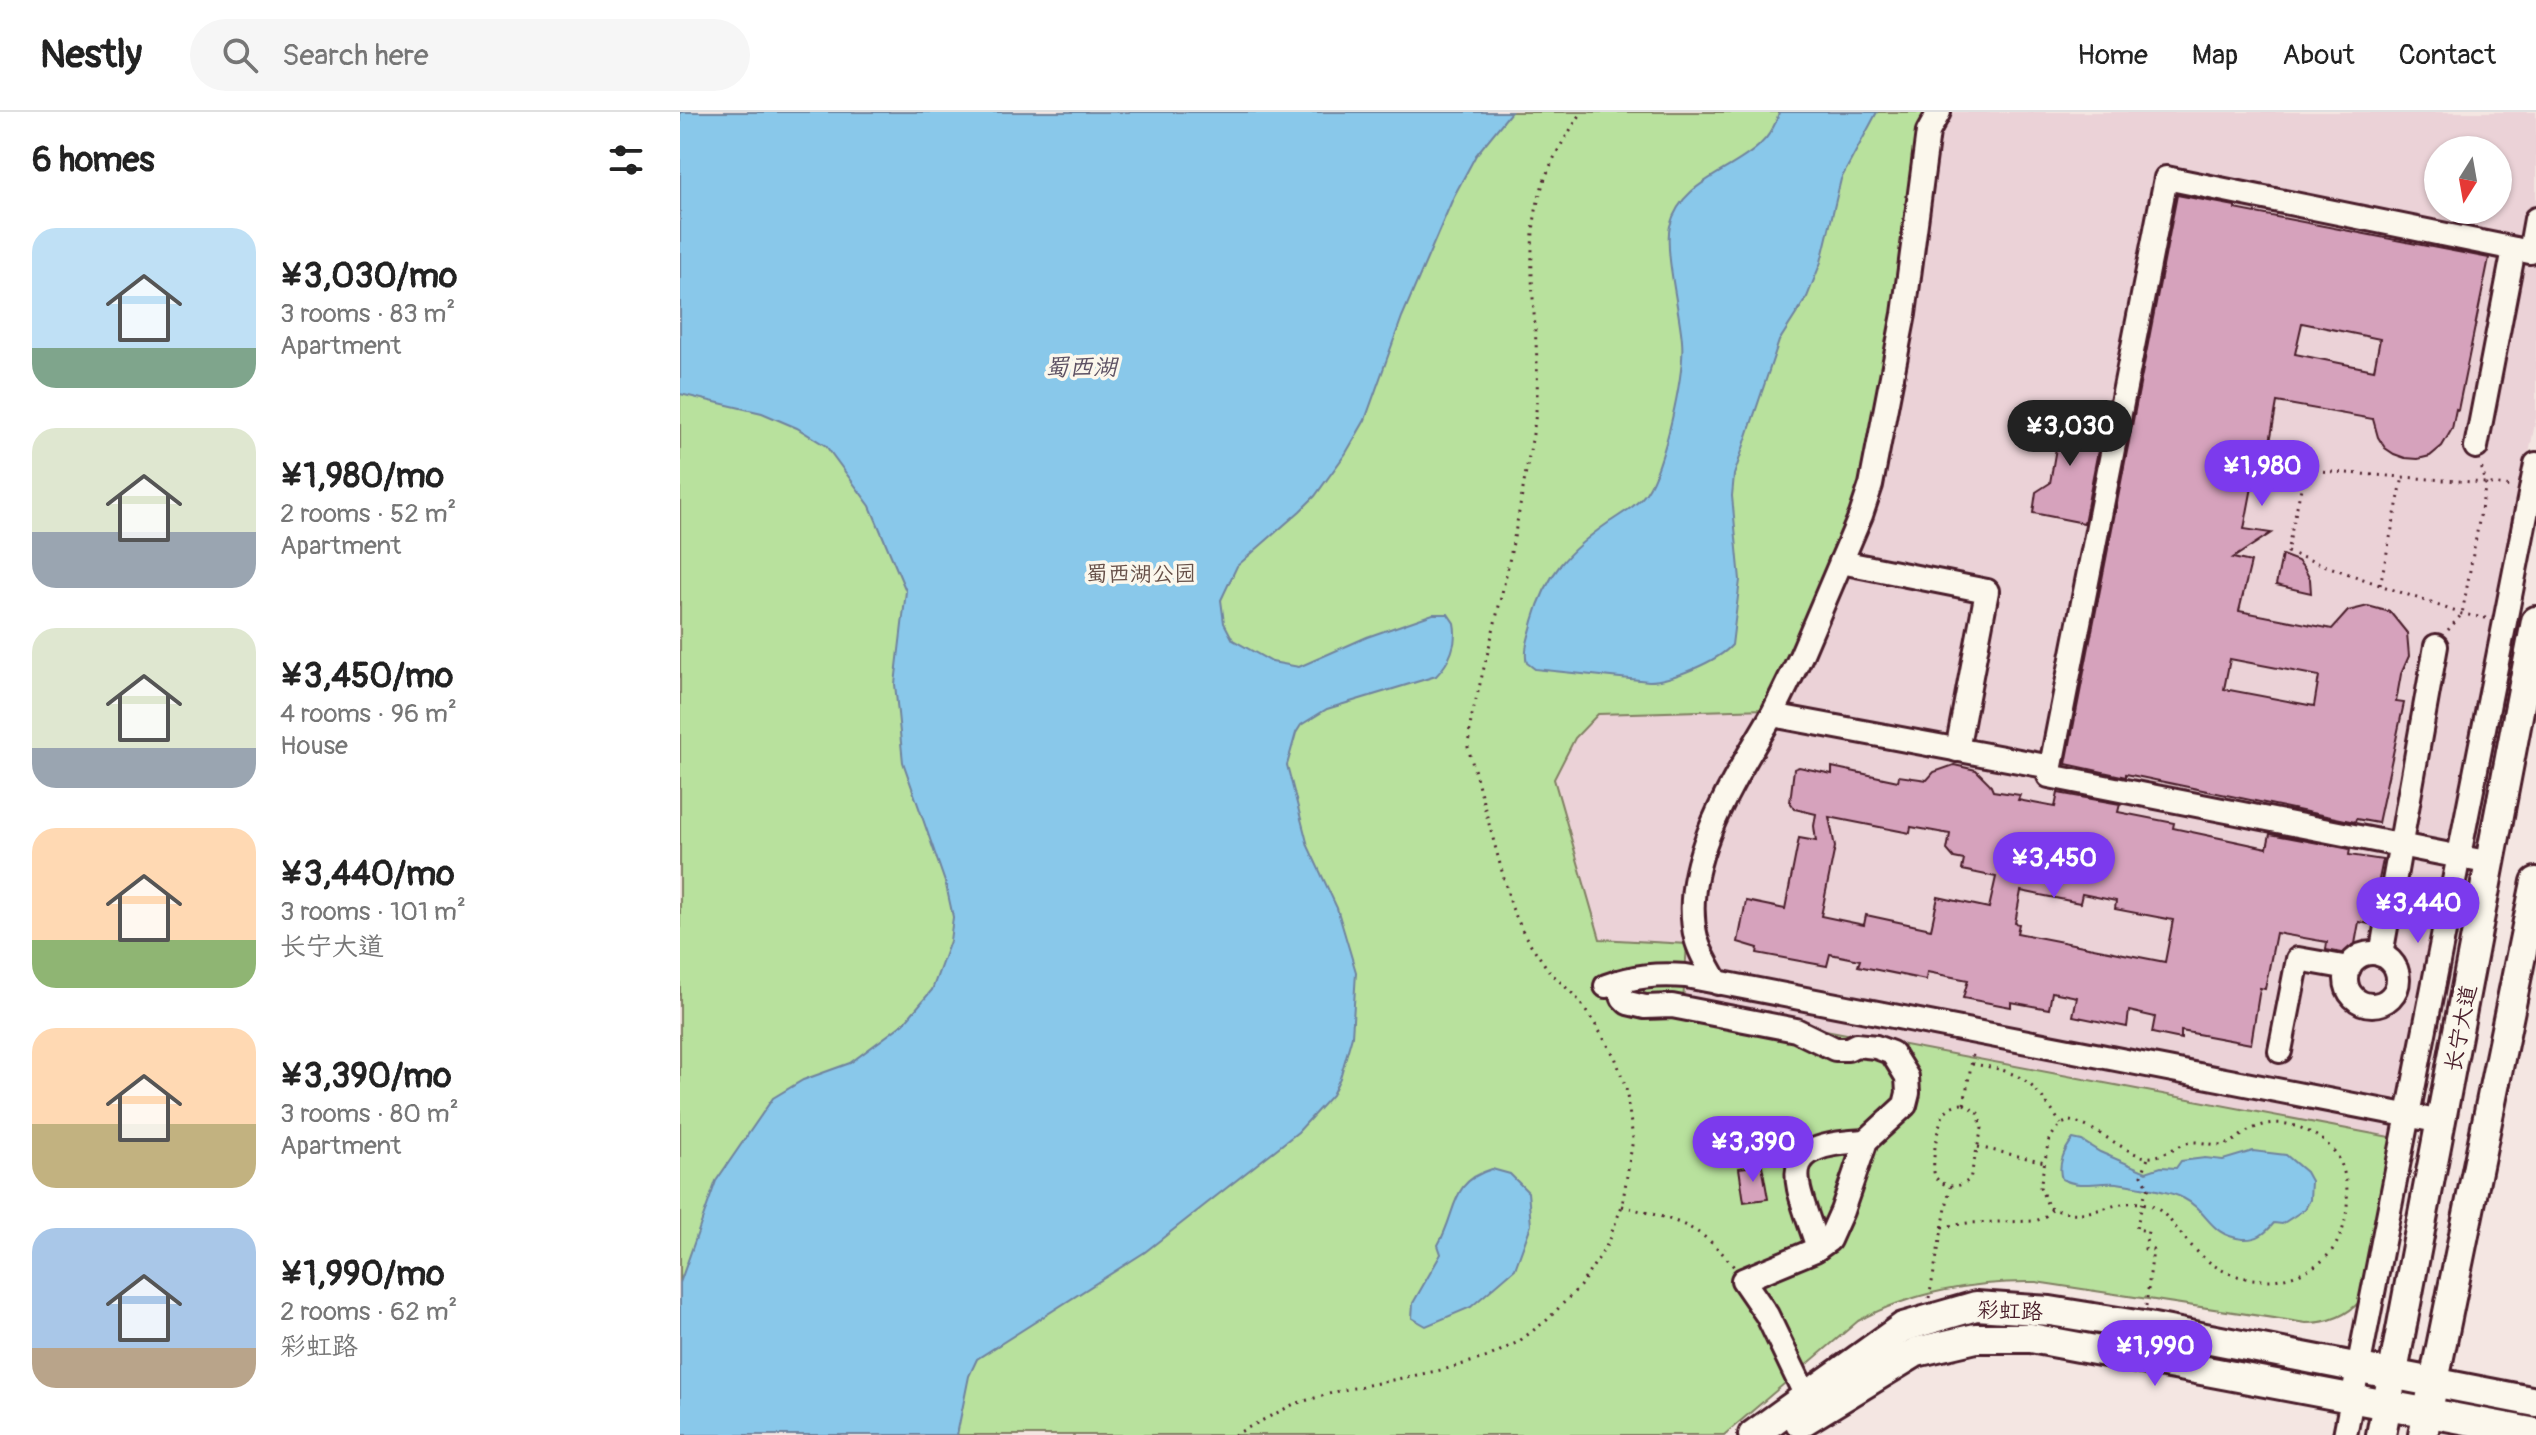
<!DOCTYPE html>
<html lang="en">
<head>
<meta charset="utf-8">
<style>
	:root { --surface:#fff; --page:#f6f6f6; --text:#222; --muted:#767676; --line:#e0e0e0; --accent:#7c3aed }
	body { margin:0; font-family:Pangolin,"LXGW WenKai TC",sans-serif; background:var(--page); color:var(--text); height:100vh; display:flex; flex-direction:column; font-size:30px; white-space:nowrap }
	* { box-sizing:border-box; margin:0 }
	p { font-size:26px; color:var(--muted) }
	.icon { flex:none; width:44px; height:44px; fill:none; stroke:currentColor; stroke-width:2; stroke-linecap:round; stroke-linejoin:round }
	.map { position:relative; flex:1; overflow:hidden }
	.drawer { display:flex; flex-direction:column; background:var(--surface); width:680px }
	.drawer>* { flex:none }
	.needle { width:52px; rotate:191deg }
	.controls { position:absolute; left:1744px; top:24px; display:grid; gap:16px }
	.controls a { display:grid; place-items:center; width:88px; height:88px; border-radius:50%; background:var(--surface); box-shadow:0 2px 6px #0004; font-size:40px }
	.price { position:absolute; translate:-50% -68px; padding:0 18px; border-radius:28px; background:var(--accent); color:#fff; font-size:26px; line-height:52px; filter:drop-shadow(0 2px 4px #0008) }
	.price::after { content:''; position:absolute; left:50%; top:48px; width:24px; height:18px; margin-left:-12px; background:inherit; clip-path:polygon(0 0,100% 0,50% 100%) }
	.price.on { background:#222; color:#fff }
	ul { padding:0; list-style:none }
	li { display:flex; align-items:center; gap:24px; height:200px; padding:0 32px }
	li span { display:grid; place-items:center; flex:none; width:224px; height:160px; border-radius:24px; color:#555 }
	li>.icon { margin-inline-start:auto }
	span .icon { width:96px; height:96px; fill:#fffc; stroke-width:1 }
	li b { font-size:34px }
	h2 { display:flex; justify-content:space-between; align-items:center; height:96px; padding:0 32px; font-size:34px }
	header { display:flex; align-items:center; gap:48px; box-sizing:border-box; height:112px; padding:0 40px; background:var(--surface); border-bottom:2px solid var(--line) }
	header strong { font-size:38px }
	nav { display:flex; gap:44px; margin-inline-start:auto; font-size:28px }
	.search { width:560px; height:72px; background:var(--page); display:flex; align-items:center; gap:20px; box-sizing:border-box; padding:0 28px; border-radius:44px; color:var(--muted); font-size:30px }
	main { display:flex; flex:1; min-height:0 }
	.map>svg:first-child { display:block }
	.built { fill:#ebd2d7; fill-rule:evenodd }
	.green { fill:#b8e19d; stroke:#818064; stroke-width:2 }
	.water { fill:#89c8ea; stroke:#70849e; stroke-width:2 }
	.building { fill:#d6a2bc; stroke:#4a1f2b; stroke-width:2; fill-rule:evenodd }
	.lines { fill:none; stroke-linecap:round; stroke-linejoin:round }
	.minor-casing { stroke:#4a1f2b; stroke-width:28 }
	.major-casing { stroke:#4a1f2b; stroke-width:34 }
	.path { stroke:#4a1f2b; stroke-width:3; stroke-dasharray:2 6; stroke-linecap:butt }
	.minor { stroke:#fbf7ec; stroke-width:22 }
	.major { stroke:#fbf7ec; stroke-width:28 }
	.labels { text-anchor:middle; stroke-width:7; stroke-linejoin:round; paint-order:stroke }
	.park-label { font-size:22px; fill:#665048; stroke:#fbf7ec }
	.street-label { font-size:22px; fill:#4a1f2b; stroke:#fbf7ec }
	.water-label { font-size:24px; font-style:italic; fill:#5d5264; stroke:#fbf7ec }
</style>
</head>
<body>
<header>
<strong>Nestly</strong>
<div class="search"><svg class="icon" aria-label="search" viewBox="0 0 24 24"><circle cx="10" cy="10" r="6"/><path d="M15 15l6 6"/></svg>Search here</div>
<nav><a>Home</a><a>Map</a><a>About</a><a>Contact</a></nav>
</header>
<main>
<section class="drawer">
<h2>6 homes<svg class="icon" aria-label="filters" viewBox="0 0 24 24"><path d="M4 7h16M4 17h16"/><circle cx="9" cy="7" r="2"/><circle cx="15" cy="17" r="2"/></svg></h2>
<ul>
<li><span style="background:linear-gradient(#bfe0f5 75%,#7fa58c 0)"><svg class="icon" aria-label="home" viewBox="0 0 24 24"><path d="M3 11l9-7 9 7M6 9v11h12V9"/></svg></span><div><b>¥3,030/mo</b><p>3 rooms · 83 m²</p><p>Apartment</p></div></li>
<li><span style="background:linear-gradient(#dfe7d0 65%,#9aa5b1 0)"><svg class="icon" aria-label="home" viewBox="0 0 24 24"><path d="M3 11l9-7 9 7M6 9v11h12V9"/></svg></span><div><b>¥1,980/mo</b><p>2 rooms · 52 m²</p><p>Apartment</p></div></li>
<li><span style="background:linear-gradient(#dfe7d0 75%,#9aa5b1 0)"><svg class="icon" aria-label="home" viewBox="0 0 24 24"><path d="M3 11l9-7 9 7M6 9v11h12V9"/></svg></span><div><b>¥3,450/mo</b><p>4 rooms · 96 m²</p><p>House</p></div></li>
<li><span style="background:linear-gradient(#ffd9b3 70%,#8fb573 0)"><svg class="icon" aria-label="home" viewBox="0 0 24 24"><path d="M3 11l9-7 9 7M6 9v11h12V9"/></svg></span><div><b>¥3,440/mo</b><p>3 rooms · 101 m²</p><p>长宁大道</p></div></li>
<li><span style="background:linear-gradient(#ffd9b3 60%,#c2b280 0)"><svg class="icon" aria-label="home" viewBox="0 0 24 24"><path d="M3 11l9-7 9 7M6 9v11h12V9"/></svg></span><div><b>¥3,390/mo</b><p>3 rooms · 80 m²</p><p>Apartment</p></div></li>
<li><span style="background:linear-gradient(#a9c7e8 75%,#b9a48a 0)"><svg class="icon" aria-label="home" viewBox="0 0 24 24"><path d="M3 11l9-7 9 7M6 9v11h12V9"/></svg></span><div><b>¥1,990/mo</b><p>2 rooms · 62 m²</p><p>彩虹路</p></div></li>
</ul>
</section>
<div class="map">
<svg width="1856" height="1323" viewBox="0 0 1856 1323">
	<rect width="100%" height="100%" fill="#f4e6e2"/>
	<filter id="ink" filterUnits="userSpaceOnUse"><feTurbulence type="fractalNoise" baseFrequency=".0125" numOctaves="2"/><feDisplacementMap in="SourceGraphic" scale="16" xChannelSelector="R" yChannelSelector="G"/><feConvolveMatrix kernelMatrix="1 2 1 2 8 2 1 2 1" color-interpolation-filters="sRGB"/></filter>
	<g filter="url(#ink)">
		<path class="built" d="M1245,0h611v306l-141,720 -712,-135 4,-58 -87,-6 -46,-160 21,-41 23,-24 169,-5 100,-234zM1758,38h60v60h-60z"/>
		<path class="green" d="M0,0h1245l-58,363 -100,234 -169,5 -23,24 -21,41 46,160 87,5 -4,59 712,135 -34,162c-14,16 -34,23 -55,23l-270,-41c-60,-1 -125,10 -178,39l-134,114h-1044z"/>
		<g class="water">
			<path d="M0,0h831l-35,43 -22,41 -52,121 -37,103 -19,33 -31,43 -15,15 -63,55 -16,34 3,23 9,17 39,22 27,5 68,-30 66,-23h15l6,9c4,20 -4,39 -18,53l-109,33 -26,16 -5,8 -9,32 21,81 29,62 19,64 -4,64 -12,42 -8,17 -34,37 -153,120 -168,107 -8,17 -12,59h-277v-152l36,-102 57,-83 30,-18 47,-17 54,-40 28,-33 18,-49 3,-24 -7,-32 -43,-123 -8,-78 11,-93 -36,-85 -44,-60 -29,-18 -35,-15 -82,-19z"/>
			<path d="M1099,0h98l-36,67 -20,83 -14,35 -28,44 -45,134 -2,21 8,84 -8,65c-14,16 -62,36 -83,36l-114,-12 -8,-6c-4,-13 3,-29 6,-42 13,-47 36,-71 75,-98 13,-9 29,-17 38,-30 18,-26 39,-120 36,-152 -2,-29 -18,-90 -12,-115 14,-58 96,-56 109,-114z"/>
			<path d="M1393,1027l9,2 18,11 46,20 15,-5 15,1 5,-7 24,-3 18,2 30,-9 33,4 20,17 5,9 -1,19 -5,9 -23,15 -8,-1c-9,11 -17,17 -31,16 -34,-3 -34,-28 -60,-41 -10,-6 -53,-13 -66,-15 -19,-2 -36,6 -55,-4 -5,-13 2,-29 11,-40z"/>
			<path d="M812,1057l18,5 18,18 3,33 -16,44 -44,38 -45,19 -14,-8 1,-15 28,-49 -3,-9c20,-35 11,-63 54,-76z"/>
		</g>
		<g class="building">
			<path d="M1497,83l58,11v3l254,49 -31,152 -2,-1 -4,20 -10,17 -12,10 -12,3 -13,-1 -11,-4 -9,-6 -7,-11 -5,-18 -96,-17 -11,63 8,10 5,12 -26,-5 -9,47 27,4 -38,25 18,4 -12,49 93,18 16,-18 20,-5 22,6 17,21 2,23 -8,18 -5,28 8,1 -26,120 -22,-4 -1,3 -229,-48v3l-60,-13zM1622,211l78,16 -6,31 -79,-16zM1550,547l89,17 -5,30 -90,-17z"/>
			<polygon points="1369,301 1423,313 1404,411 1353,401 1356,380 1370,371 1376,336 1365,321"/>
			<polygon points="1602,443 1618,449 1624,456 1630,467 1631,481 1596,473"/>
			<path d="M1274,653l22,5 14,14 3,7 27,4 -2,5 37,7 3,-14 62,11 -2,8 56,11 -1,5 94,20 3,-14 80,15 -1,6 34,5 -13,64 -11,-2 -6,33 -27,-5 1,-8 -51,-9 -11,56 -5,-1 -9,56 -70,-13v8l-29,-6 3,-16 -26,-6 -2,16 -54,-11 4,-19 -25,-5 -3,17 -38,-7v5l-48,-9 5,-18 -41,-8 -1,8 -68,-14 2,-6 -30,-6 -3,12 -70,-13 1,-5 -20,-6 8,-41 39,8 14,-71 17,3 -2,-15 2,-12 -21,-5 -5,-7 4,-33 5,-2 33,7v-7l66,14 1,-5 28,4 7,-8zM1149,705l81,16 1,-6 39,7 -3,16 7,8 10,2 -2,10 34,7 -7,31 -51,-11 -7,32 -65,-14 -2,10 -43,-9 14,-69zM1341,779l59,12 2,-9 34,7 -1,8 58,11 -8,42 -148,-29 2,-9 -4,-1z"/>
			<polygon points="1082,1053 1088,1087 1064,1090 1059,1056"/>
		</g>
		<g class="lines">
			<defs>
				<g id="minor">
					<polyline points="1796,335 1834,137"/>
					<polyline points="1161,450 1307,479 1277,638"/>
					<polyline points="1092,603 1121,544 1181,403 1191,373 1224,202 1248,20 1259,0"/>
					<polyline points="1811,751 1369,664 1486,66 1850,140 1856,107"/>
					<circle cx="1692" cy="867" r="26"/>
					<polyline points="1701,843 1756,534"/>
					<polyline points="937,870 943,886 948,891 965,895 992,894 1116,918 1155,937 1168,937 1176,933 1196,935 1212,941 1227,965 1228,981 1225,993 1186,1029 1162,1099 1149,1128 1135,1138 1063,1168 1087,1203 1126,1284"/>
					<path d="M1038,871c-8,-14 -18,-29 -22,-45 -18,-75 40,-161 76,-223l279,52"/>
					<path d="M926,874c28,-10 50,-12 80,-10l756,146"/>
					<polyline points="1600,939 1618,847 1669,856"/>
					<path d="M1138,1136c-22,-69 -48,-103 48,-107"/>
					<polyline points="1665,1323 1856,352"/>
				</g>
				<g id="major">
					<polyline points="1120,1311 1236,1240 1296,1226 1351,1226 1856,1321"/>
					<polyline points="1073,1323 1223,1215 1296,1194 1370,1199 1463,1214 1856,1290"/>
					<polyline points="1701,1323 1856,509"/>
					<polyline points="1743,1323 1856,770"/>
				</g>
			</defs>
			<use href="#minor" class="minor-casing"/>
			<use href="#major" class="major-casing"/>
			<g class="path">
				<polyline points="1700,473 1723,365"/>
				<polyline points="1806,506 1782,502 1607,440 1625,358 1806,371 1831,375"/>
				<polyline points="1768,518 1782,502 1806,371 1801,354"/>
				<path d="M1292,952c51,7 62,19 89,60"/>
				<path d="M1284,992l14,9 4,15 -12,51c-11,10 -25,9 -35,-2 -4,-13 2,-56 11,-66 5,-6 11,-7 18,-7z"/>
				<polyline points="1284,992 1294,937"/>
				<path d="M1390,1009c28,5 62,39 82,36 14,-2 25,-12 39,-15 12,-1 25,5 36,2 6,-2 11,-6 16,-10 16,-10 33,-14 52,-8 16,5 34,16 43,31 15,28 12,75 -10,98 -13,15 -41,25 -60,25 -44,0 -65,-19 -91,-51 -7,-9 -16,-20 -27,-24 -26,-8 -46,7 -71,8 -10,1 -20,-2 -30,-5l-9,-21 9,-48 12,-15z"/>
				<polyline points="1298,1035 1365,1050"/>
				<path d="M942,1094c52,14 78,17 112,61"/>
				<polyline points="1262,1115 1288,1111 1355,1109 1363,1106 1373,1097"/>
				<polyline points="1249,1186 1270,1075"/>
				<polyline points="1466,1194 1473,1138 1465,1137 1468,1119 1456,1117 1465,1082 1469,1076 1462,1063 1468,1046"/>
				<path d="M554,1323l60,-31 45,-13 107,-22 42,-12 30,-15 29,-22 33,-34 26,-39 16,-41 11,-67 -7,-51 -11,-31 -20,-33 -19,-27 -27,-26 -24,-35 -13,-28 -44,-161 3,-27c20,-81 41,-161 54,-243 4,-22 9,-44 11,-66 7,-74 -17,-153 6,-224 9,-28 24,-51 40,-75"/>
			</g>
			<use href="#minor" class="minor"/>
			<use href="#major" class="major"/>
		</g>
	</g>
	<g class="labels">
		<g class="park-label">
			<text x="461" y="469">蜀西湖公园</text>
		</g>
		<g class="street-label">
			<text transform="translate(1780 916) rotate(-79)" y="8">长宁大道</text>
			<text transform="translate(1330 1198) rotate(2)" y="8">彩虹路</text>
		</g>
		<g class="water-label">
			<text x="401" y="263">蜀西湖</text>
		</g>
	</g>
</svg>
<div class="controls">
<a><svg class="needle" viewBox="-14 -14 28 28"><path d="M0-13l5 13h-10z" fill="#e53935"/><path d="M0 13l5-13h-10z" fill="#767676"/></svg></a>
</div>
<b class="price on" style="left:1390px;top:356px">¥3,030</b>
<b class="price" style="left:1582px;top:396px">¥1,980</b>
<b class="price" style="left:1374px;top:788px">¥3,450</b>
<b class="price" style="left:1738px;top:833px">¥3,440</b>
<b class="price" style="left:1073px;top:1072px">¥3,390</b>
<b class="price" style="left:1475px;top:1276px">¥1,990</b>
</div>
</main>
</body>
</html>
